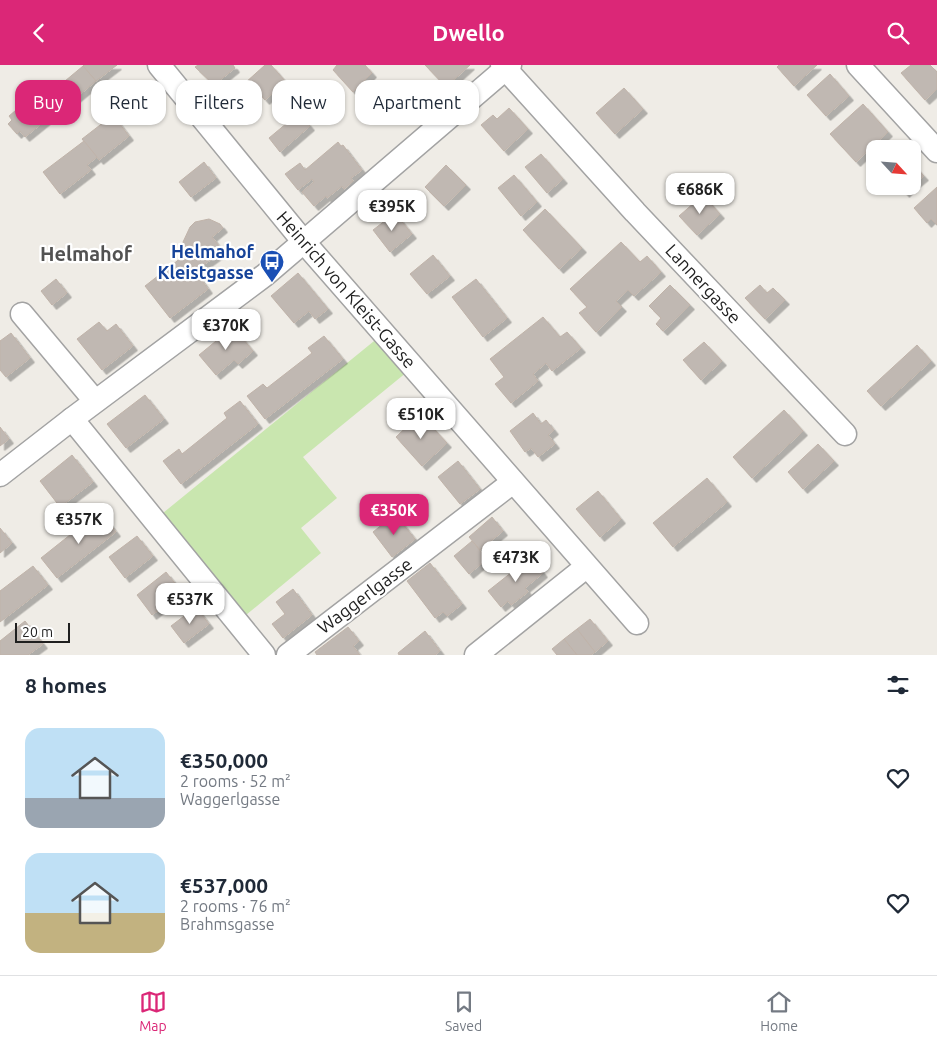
<!DOCTYPE html>
<html lang="en">
<head>
<meta charset="utf-8">
<style>
	:root { --surface:#fff; --page:#f2f2f3; --text:#1f2937; --muted:#747a83; --line:#e0e1e3; --accent:#db2777 }
	body { margin:0; font-family:Ubuntu,sans-serif; background:var(--page); color:var(--text); height:100vh; display:flex; flex-direction:column; font-size:19px; white-space:nowrap }
	* { box-sizing:border-box; margin:0 }
	p { font-size:16px; color:var(--muted) }
	.icon { flex:none; width:28px; height:28px; fill:none; stroke:currentColor; stroke-width:2; stroke-linecap:round; stroke-linejoin:round }
	.map { position:relative; height:590px; overflow:hidden }
	.drawer { display:flex; flex-direction:column; background:var(--surface); flex:1 }
	.drawer>* { flex:none }
	.banner { position:absolute; left:15px; top:15px; width:500px; height:45px; display:flex; gap:10px }
	.needle { width:32px; rotate:116deg }
	.controls { position:absolute; left:866px; top:75px; display:grid; gap:10px }
	.controls a { display:grid; place-items:center; width:55px; height:55px; border-radius:10px; background:var(--surface); box-shadow:0 1px 4px #0004; font-size:25px }
	.scale { position:absolute; left:15px; bottom:12px; width:55px; box-sizing:border-box; padding-left:5px; border:2px solid #1f1f1f; border-top:0; font-size:14px; line-height:18px; white-space:nowrap; color:#1f1f1f; -webkit-text-stroke:4px #fff; paint-order:stroke }
	.price { position:absolute; translate:-50% -42px; padding:0 11px; border-radius:10px; background:#fff; color:#222; font-size:16px; line-height:32px; filter:drop-shadow(0 1px 2px #0008) }
	.price::after { content:''; position:absolute; left:50%; top:30px; width:15px; height:11px; margin-left:-8px; background:inherit; clip-path:polygon(0 0,100% 0,50% 100%) }
	.price.current { background:var(--accent); color:#fff }
	ul { padding:0; list-style:none }
	li { display:flex; align-items:center; gap:15px; height:125px; padding:0 25px }
	li span { display:grid; place-items:center; flex:none; width:140px; height:100px; border-radius:15px; color:#555 }
	li>.icon { margin-inline-start:auto }
	span .icon { width:60px; height:60px; fill:#fffc; stroke-width:1 }
	li b { font-size:21px }
	h2 { display:flex; justify-content:space-between; align-items:center; height:60px; padding:0 25px; font-size:21px }
	.chip { padding:0 18px; border-radius:15px; background:var(--surface); box-shadow:0 1px 4px #0004; font-size:18px; line-height:45px }
	.chip.current { background:var(--accent); color:#fff }
	header { display:flex; justify-content:space-between; align-items:center; height:65px; padding:0 25px; background:var(--accent); color:#fff; font-size:22px; font-weight:700 }
	.tab-bar { display:flex; justify-content:space-around; align-items:center; height:70px; border-top:1px solid var(--line); background:var(--surface); font-size:14px; color:var(--muted) }
	.tab-bar a { display:grid; justify-items:center; gap:2px }
	.tab-bar .current { color:var(--accent) }
	.map>svg:first-child { display:block }
	.grass { fill:#c9e6af }
	.building { fill:#c0b8b2; stroke:#c0b3a9; filter:url(#shadow) }
	.lines { fill:none; stroke-linecap:round; stroke-linejoin:round }
	.minor-casing { stroke:#a3a3a3; stroke-width:25 }
	.minor { stroke:#fff; stroke-width:22 }
	.labels { text-anchor:middle; stroke-width:4.5; stroke-linejoin:round; paint-order:stroke }
	.transit-label { font-size:18px; font-weight:bold; fill:#164399; stroke:#fff; text-anchor:end }
	.street-label { font-size:18px; fill:#1f1f1f; stroke:#fff }
	.quarter-label { font-size:20px; font-weight:bold; fill:#525252; stroke:#fff }
</style>
</head>
<body>
<header><svg class="icon" aria-label="back" viewBox="0 0 24 24"><path d="M15 5l-7 7 7 7"/></svg>Dwello<svg class="icon" aria-label="search" viewBox="0 0 24 24"><circle cx="10" cy="10" r="6"/><path d="M15 15l6 6"/></svg></header>
<div class="map">
<svg width="937" height="590" viewBox="0 0 937 590">
	<defs>
		<filter id="shadow"><feDropShadow dx="4.5" dy="4.5" stdDeviation="0" flood-color="#0004"/></filter>
	</defs>
	<rect width="100%" height="100%" fill="#efece6"/>
	<polygon class="grass" points="379,272 407,307 303,392 337,433 301,463 321,488 246,550 163,448"/>
	<g class="building">
		<polygon points="84,0 117,0 96,16 83,1"/>
		<polygon points="198,0 233,0 235,3 214,20 195,2"/>
		<polygon points="265,0 271,0 286,17 265,35 257,26 253,29 245,18"/>
		<polygon points="337,0 365,0 372,8 353,27 333,5"/>
		<polygon points="425,0 470,0 446,22"/>
		<polygon points="779,0 817,0 794,21 777,2"/>
		<polygon points="911,0 930,0 937,7 937,24 925,35 901,8"/>
		<polygon points="83,1 96,16 72,36 59,21"/>
		<polygon points="830,9 849,31 826,51 807,30"/>
		<polygon points="624,23 643,44 615,69 596,48"/>
		<polygon points="46,26 58,42 44,53 46,55 25,72 20,66 17,69 8,59 12,55 9,51 29,34 31,38"/>
		<polygon points="863,39 888,67 856,97 830,69"/>
		<polygon points="509,43 528,64 504,86 481,60 493,50 497,54"/>
		<polygon points="299,48 310,61 280,87 269,73"/>
		<polygon points="113,50 129,71 99,95 82,74"/>
		<polygon points="84,76 97,92 87,100 91,105 60,129 43,107"/>
		<polygon points="338,77 341,81 343,80 362,105 351,113 353,116 344,124 342,121 327,133 326,131 314,141 302,127 314,117 312,114 298,125 285,109 300,98 305,105"/>
		<polygon points="541,89 563,114 547,128 525,102"/>
		<polygon points="204,97 216,113 191,132 179,117"/>
		<polygon points="912,98 924,111 912,121"/>
		<polygon points="446,100 466,120 444,141 425,122"/>
		<polygon points="514,110 537,137 521,151 498,123"/>
		<polygon points="899,121 912,121 905,128"/>
		<polygon points="937,122 937,160 931,154 927,158 914,143"/>
		<polygon points="703,130 720,149 697,170 679,151"/>
		<polygon points="545,144 582,183 559,204 523,165"/>
		<polygon points="395,148 412,169 390,187 373,165"/>
		<polygon points="209,154 220,159 223,163 212,172 223,186 195,206 208,224 170,253 145,221 186,189 183,184 183,177 190,162 195,157"/>
		<polygon points="621,177 640,197 647,191 661,207 634,231 628,225 616,236 622,242 596,267 579,248 587,242 570,224"/>
		<polygon points="433,190 450,211 427,229 410,209"/>
		<polygon points="298,208 328,244 315,254 309,246 294,258 271,231"/>
		<polygon points="56,214 67,228 52,240 41,226"/>
		<polygon points="476,214 507,253 483,272 452,232"/>
		<polygon points="670,220 690,240 663,266 656,259 661,253 649,241"/>
		<polygon points="760,220 767,228 773,223 785,235 765,254 745,233"/>
		<polygon points="543,252 560,272 567,267 581,283 552,306 546,298 533,309 538,316 511,338 495,319 504,312 490,294"/>
		<polygon points="99,257 107,266 116,259 133,281 102,305 77,274"/>
		<polygon points="233,262 253,286 238,299 234,295 216,310 199,290"/>
		<polygon points="11,268 30,293 6,312 0,305 0,276"/>
		<polygon points="324,271 343,294 265,354 247,331 263,319 267,323 312,288 308,283"/>
		<polygon points="704,277 722,296 701,315 683,295"/>
		<polygon points="917,280 931,296 881,341 867,326"/>
		<polygon points="145,330 164,354 126,383 107,359"/>
		<polygon points="240,336 258,359 181,419 163,396 179,384 182,389 227,353 224,348"/>
		<polygon points="784,345 803,366 752,413 733,392"/>
		<polygon points="533,348 541,359 546,355 554,365 548,370 555,379 538,392 531,383 525,387 510,366"/>
		<polygon points="420,349 447,378 422,401 396,372"/>
		<polygon points="0,362 9,374 0,381"/>
		<polygon points="818,379 834,396 803,424 788,407"/>
		<polygon points="72,390 93,417 60,442 40,416"/>
		<polygon points="458,396 480,424 460,439 438,412"/>
		<polygon points="707,413 727,437 673,482 653,458"/>
		<polygon points="598,426 621,454 600,472 576,444"/>
		<polygon points="100,446 116,467 57,513 41,493"/>
		<polygon points="395,449 415,474 392,492 373,467"/>
		<polygon points="492,452 503,466 480,485 469,472"/>
		<polygon points="0,463 12,478 0,488"/>
		<polygon points="137,471 153,491 125,513 109,492"/>
		<polygon points="472,476 487,494 469,509 454,491"/>
		<polygon points="531,492 543,508 525,523 528,527 511,540 508,536 501,542 488,526"/>
		<polygon points="430,498 462,539 447,551 443,547 435,553 407,516"/>
		<polygon points="33,501 48,520 0,557 0,526"/>
		<polygon points="166,507 182,527 152,550 137,530"/>
		<polygon points="293,524 312,550 283,573 272,559 285,549 276,537"/>
		<polygon points="196,542 209,559 184,578 171,561"/>
		<polygon points="590,554 608,576 595,587 577,564"/>
		<polygon points="25,556 43,579 28,590 0,590 0,576"/>
		<polygon points="348,562 359,576 353,581 360,590 317,590 315,587"/>
		<polygon points="577,564 595,587 591,590 577,590 564,574"/>
		<polygon points="425,566 440,586 435,590 399,590 398,588"/>
		<polygon points="564,574 577,590 557,590 552,584"/>
	</g>
	<g class="lines">
		<defs>
			<g id="minor">
				<polyline points="159,0 303,176 637,558"/>
				<polyline points="502,0 635,147 845,369"/>
				<polyline points="858,0 937,86"/>
				<polyline points="22,249 95,336"/>
				<polyline points="72,354 264,590"/>
				<polyline points="0,410 72,354 265,210 510,0"/>
				<polyline points="288,590 513,417"/>
				<polyline points="476,590 586,502"/>
			</g>
		</defs>
		<use href="#minor" class="minor-casing"/>
		<use href="#minor" class="minor"/>
	</g>
	<defs>
		<symbol id="bus-pin" viewBox="-11 -11 22 30"><path d="M0 17L-7.5 6A9.5 9.5 0 1 1 7.5 6Z" fill="#1a4fb4" stroke="#fff"/><path d="M-5-6H5V4H4V6H2V4H-2V6H-4V4H-5ZM-3.5-4V0h7V-4ZM-3.5 1.2v1.5H-2V1.2ZM2 1.2v1.5H3.5V1.2Z" fill="#fff"/></symbol>
	</defs>
	<g fill-rule="evenodd">
		<use href="#bus-pin" x="258" y="183" width="28" height="38"/>
	</g>
	<g class="labels">
		<g class="transit-label">
			<text x="254" y="193">Helmahof<tspan x="254" dy="21">Kleistgasse</tspan></text>
		</g>
		<g class="street-label">
			<text transform="translate(703 219) rotate(47)" y="6">Lannergasse</text>
			<text transform="translate(346 225) rotate(49)" y="6">Heinrich von Kleist-Gasse</text>
			<text transform="translate(365 531) rotate(-37)" y="6">Waggerlgasse</text>
		</g>
		<g class="quarter-label">
			<text x="86" y="196">Helmahof</text>
		</g>
	</g>
</svg>
<div class="controls">
<a><svg class="needle" viewBox="-14 -14 28 28"><path d="M0-13l5 13h-10z" fill="#e53935"/><path d="M0 13l5-13h-10z" fill="#747a83"/></svg></a>
</div>
<div class="scale">20 m</div>
<b class="price" style="left:700px;top:150px">€686K</b>
<b class="price" style="left:392px;top:167px">€395K</b>
<b class="price" style="left:226px;top:286px">€370K</b>
<b class="price" style="left:421px;top:375px">€510K</b>
<b class="price current" style="left:394px;top:471px">€350K</b>
<b class="price" style="left:79px;top:480px">€357K</b>
<b class="price" style="left:516px;top:518px">€473K</b>
<b class="price" style="left:190px;top:560px">€537K</b>
<div class="banner">
<a class="chip current">Buy</a>
<a class="chip">Rent</a>
<a class="chip">Filters</a>
<a class="chip">New</a>
<a class="chip">Apartment</a>
</div>
</div>
<section class="drawer">
<h2>8 homes<svg class="icon" aria-label="filters" viewBox="0 0 24 24"><path d="M4 7h16M4 17h16"/><circle cx="9" cy="7" r="2"/><circle cx="15" cy="17" r="2"/></svg></h2>
<ul>
<li><span style="background:linear-gradient(#bfe0f5 70%,#9aa5b1 0)"><svg class="icon" aria-label="home" viewBox="0 0 24 24"><path d="M3 11l9-7 9 7M6 9v11h12V9"/></svg></span><div><b>€350,000</b><p>2 rooms · 52 m²</p><p>Waggerlgasse</p></div><svg class="icon" aria-label="heart" viewBox="0 0 24 24"><path d="M12 20l-8-8c-3-5 5-10 8-4 3-6 11-1 8 4z"/></svg></li>
<li><span style="background:linear-gradient(#bfe0f5 60%,#c2b280 0)"><svg class="icon" aria-label="home" viewBox="0 0 24 24"><path d="M3 11l9-7 9 7M6 9v11h12V9"/></svg></span><div><b>€537,000</b><p>2 rooms · 76 m²</p><p>Brahmsgasse</p></div><svg class="icon" aria-label="heart" viewBox="0 0 24 24"><path d="M12 20l-8-8c-3-5 5-10 8-4 3-6 11-1 8 4z"/></svg></li>
</ul>
</section>
<nav class="tab-bar">
<a class="current"><svg class="icon" aria-label="map" viewBox="0 0 24 24"><path d="M3 6l6-2 6 2 6-2v14l-6 2-6-2-6 2zM9 4v14M15 6v14"/></svg>Map</a>
<a><svg class="icon" aria-label="saved" viewBox="0 0 24 24"><path d="M7 4h10v16l-5-4-5 4z"/></svg>Saved</a>
<a><svg class="icon" aria-label="home" viewBox="0 0 24 24"><path d="M3 11l9-7 9 7M6 9v11h12V9"/></svg>Home</a>
</nav>
</body>
</html>
